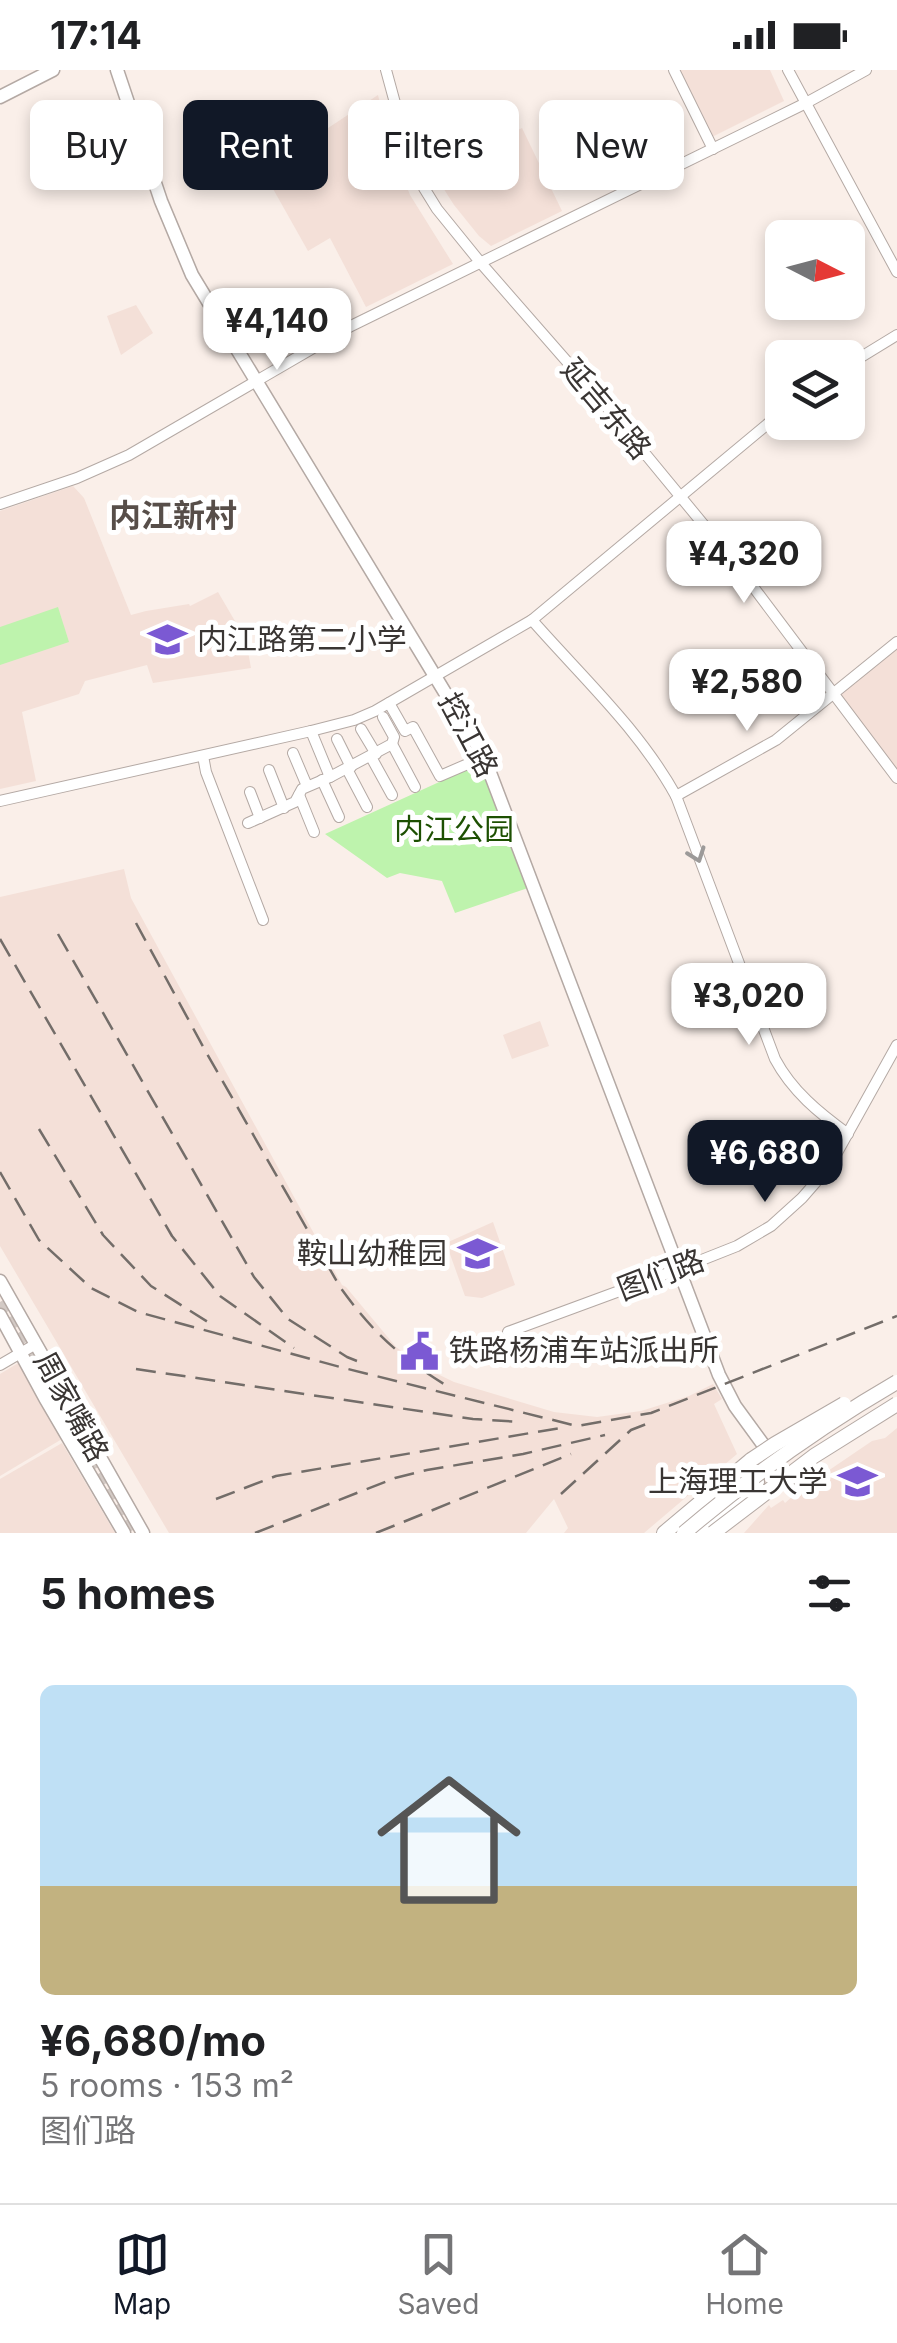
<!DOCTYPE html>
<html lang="en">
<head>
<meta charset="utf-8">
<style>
	:root { --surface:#fff; --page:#f2f2f2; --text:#202124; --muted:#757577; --line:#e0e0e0; --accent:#111827 }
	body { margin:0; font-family:Inter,"Noto Sans SC",sans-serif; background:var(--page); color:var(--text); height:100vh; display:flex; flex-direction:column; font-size:38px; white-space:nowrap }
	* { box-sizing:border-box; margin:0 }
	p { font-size:32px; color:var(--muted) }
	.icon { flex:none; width:55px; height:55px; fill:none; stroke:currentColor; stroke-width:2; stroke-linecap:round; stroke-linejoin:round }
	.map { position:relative; height:1463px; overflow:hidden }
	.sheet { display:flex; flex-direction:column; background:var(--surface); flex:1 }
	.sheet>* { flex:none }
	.guide { position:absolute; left:30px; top:30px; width:838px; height:90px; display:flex; gap:20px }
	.needle { width:65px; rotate:96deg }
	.buttons { position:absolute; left:765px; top:150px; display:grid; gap:20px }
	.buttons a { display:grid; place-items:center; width:100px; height:100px; border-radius:15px; background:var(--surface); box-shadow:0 5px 15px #0003; font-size:50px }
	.price { position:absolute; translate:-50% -85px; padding:0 22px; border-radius:20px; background:#fff; color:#222; font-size:32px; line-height:65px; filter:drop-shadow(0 2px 5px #0008) }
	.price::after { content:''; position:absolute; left:50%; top:60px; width:30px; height:22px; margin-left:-15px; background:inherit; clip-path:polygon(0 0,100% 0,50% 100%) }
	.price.selected { background:var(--accent); color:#fff }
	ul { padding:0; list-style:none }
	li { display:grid; align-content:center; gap:20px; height:530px; padding:0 40px }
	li+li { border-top:2px solid var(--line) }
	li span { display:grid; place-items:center; height:310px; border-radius:15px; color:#555 }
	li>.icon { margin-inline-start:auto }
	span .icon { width:180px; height:180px; fill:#fffc; stroke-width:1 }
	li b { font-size:42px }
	h2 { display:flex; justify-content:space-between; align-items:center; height:120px; padding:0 40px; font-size:42px }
	.pill { padding:0 35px; border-radius:15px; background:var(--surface); box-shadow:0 5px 15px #0003; font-size:35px; line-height:90px }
	.pill.selected { background:var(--accent); color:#fff }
	.status { display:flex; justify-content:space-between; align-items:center; height:70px; padding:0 50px; background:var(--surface); direction:ltr }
	.status svg { height:28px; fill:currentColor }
	.menu { display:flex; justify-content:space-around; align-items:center; height:140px; border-top:2px solid var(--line); background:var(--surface); font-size:28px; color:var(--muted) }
	.menu a { display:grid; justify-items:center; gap:5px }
	.menu .selected { color:var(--accent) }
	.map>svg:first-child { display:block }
	.built { fill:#f4e0d8 }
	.green { fill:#bef3ad }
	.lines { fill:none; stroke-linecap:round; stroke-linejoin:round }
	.major-tunnel { stroke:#d3cac5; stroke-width:12; stroke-dasharray:12 6; stroke-linecap:butt }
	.minor-casing { stroke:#b4a9a4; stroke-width:12 }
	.major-casing { stroke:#b4a9a4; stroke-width:15 }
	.highway-casing { stroke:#b4a9a4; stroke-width:16 }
	.minor { stroke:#fff; stroke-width:10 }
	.major { stroke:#fff; stroke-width:12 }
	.highway { stroke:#fff; stroke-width:14 }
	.rail { stroke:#736d69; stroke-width:2.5; stroke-dasharray:20 10; stroke-linecap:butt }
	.highway-bridge-casing { stroke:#b4a9a4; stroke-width:16; stroke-linecap:butt }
	.highway-bridge { stroke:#fff; stroke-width:14 }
	.oneway { stroke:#9c9a99 }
	.labels { text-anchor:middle; stroke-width:10; stroke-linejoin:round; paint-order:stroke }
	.street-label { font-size:30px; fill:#393533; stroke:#fff }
	.poi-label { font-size:30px; fill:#393533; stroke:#fff; text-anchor:start }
	.park-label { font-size:30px; fill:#1d5002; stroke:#fff }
	.neighbourhood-label { font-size:32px; font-weight:bold; fill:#574e49; stroke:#fff }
</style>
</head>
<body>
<div class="status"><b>17:14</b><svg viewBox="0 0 49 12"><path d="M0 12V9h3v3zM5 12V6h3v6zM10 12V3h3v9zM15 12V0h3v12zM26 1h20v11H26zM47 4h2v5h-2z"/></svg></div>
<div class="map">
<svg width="897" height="1463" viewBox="0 0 897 1463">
	<rect width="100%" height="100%" fill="#faefe9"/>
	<g class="built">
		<polygon points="678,0 770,0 784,31 710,68"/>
		<polygon points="378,25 390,74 410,125 453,194 366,237 330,168 308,181 263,101"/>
		<polygon points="522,58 562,141 491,176 479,166 454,135 433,102"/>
		<polygon points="136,235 153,263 121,285 107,246"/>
		<polygon points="73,416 84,428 131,545 146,541 189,534 190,536 218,522 246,570 251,598 153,613 147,595 85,611 79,624 22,642 36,711 0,719 0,441"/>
		<polygon points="897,577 897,705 838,624"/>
		<polygon points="124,799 131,828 342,1215 346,1217 396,1277 423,1297 454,1312 554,1342 597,1347 641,1341 689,1326 713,1314 722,1329 714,1334 737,1384 644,1463 564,1463 568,1458 554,1429 526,1463 169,1463 0,1176 0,827"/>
		<polygon points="540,951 549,976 512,989 503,965"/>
		<polygon points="493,1152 515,1215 482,1228 465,1226 446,1173"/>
		<polygon points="20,1292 62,1369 0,1406 0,1304"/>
		<polygon points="897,1358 897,1463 744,1463 769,1435 771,1438 783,1430 785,1433 802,1418 811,1421 820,1416 819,1407 872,1371 885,1368"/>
		<polygon points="62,1373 115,1463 0,1463 0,1409"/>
	</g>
	<g class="green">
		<polygon points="58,537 69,572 0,595 0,557"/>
		<polygon points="481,693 528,818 455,843 442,811 400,803 387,808 325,764"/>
	</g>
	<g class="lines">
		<polyline class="major-tunnel" points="0,1232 131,1463"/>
		<defs>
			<g id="minor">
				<polyline points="386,0 407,77 424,118 437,139 480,192 605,335 736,494 897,708"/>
				<polyline points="674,0 713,79"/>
				<polyline points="788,0 897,202"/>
				<polyline points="848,295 897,265"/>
				<polyline points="0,434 77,408 129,385 351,256 806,33 866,0"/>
				<path d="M532,550c50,57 107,109 144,176l99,263c17,32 44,54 73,75"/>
				<polyline points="389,633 405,661 413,657 440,706 484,687"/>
				<polyline points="361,659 376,684"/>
				<polyline points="311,661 330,707 392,674 394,667 383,647"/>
				<polyline points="337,669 351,697"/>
				<polyline points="392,674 415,717"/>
				<polyline points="293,683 307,716"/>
				<polyline points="203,686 206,702 263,850"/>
				<polyline points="371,687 392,725"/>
				<polyline points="347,699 367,737"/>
				<polyline points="269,700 284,738"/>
				<polyline points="322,710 339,747"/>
				<polyline points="250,722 260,748"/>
				<polyline points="299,725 314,762"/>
				<polyline points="676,726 776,670 897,572"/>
				<polyline points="0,731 311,661 354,650 375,641 532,550 782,342"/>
				<polyline points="248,753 295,732 302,719 330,707"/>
				<polyline points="508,1262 679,1199 737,1176 771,1156 802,1128 829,1097 897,975"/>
				<polyline points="0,1295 36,1274"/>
			</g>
			<g id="major">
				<polyline points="117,0 161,131 192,205 484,687 719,1305 735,1336 789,1410"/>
				<polyline points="0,27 53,0"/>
				<polyline points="0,1211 143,1463"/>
				<polyline points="0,1245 45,1328 124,1463"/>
				<polyline points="698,1463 758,1412"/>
			</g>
			<polyline id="highway" points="664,1463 751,1390"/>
		</defs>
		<use href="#minor" class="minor-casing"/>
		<use href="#major" class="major-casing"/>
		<use href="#highway" class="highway-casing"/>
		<use href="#minor" class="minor"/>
		<use href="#major" class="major"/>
		<use href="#highway" class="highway"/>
		<g class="rail">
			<path d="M136,853l70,129 134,235c33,46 59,69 107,99"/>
			<polyline points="58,864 254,1207 288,1249 347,1287 362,1293"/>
			<polyline points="0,869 172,1166 220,1226 294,1278"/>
			<polyline points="39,1059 103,1165 151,1216 211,1254"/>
			<polyline points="0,1102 39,1170 91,1218 138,1242 344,1298 577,1356 651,1343 897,1246"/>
			<polyline points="136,1299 473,1349 521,1352"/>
			<polyline points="561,1424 631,1360 654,1351"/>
			<polyline points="216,1429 276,1406 566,1357"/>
			<polyline points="255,1463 395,1408 427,1400 523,1384 605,1365"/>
			<polyline points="376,1463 571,1384"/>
		</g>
		<defs>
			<g id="highway-bridge">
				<polyline points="751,1390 775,1374 844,1334"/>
				<path d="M684,1463c67,-57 137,-107 213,-151"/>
				<polyline points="713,1463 814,1386 897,1334"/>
			</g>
		</defs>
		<use href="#highway-bridge" class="highway-bridge-casing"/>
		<use href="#highway-bridge" class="highway-bridge"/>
	</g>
	<defs><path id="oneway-chevron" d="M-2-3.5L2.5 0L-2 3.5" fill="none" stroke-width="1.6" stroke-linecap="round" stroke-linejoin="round" transform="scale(2.5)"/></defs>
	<use class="oneway" href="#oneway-chevron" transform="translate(697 785) rotate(70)"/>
	<defs>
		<symbol id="school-bare" viewBox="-9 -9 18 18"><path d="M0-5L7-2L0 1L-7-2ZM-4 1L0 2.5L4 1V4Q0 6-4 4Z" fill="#7b59d3" stroke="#fff" stroke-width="2.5" paint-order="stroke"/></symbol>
		<symbol id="civic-bare" viewBox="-9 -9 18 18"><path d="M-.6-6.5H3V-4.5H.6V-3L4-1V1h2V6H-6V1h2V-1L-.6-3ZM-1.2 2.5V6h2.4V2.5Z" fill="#7b59d3" stroke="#fff" stroke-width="2.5" paint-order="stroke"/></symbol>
		<symbol id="university-bare" viewBox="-9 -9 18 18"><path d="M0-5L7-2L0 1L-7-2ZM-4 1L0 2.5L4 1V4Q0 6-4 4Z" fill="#7b59d3" stroke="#fff" stroke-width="2.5" paint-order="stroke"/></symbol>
	</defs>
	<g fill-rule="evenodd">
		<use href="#school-bare" x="140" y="542" width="55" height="55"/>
		<use href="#school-bare" x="450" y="1156" width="55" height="55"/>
		<use href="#civic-bare" x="392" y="1254" width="55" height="55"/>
		<use href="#university-bare" x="830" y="1384" width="55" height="55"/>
	</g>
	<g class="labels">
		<g class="street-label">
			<text transform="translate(606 339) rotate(50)" y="10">延吉东路</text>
			<text transform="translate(468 665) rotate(62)" y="10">控江路</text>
			<text transform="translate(661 1205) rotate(-21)" y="10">图们路</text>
			<text transform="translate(71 1337) rotate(61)" y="10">周家嘴路</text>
		</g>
		<g class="poi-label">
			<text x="197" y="580">内江路第二小学</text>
			<text x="447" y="1194" text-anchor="end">鞍山幼稚园</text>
			<text x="449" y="1291">铁路杨浦车站派出所</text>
			<text x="828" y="1422" text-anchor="end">上海理工大学</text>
		</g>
		<g class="park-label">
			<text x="454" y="770">内江公园</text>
		</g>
		<g class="neighbourhood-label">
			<text x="173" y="457">内江新村</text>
		</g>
	</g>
</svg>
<div class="buttons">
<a><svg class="needle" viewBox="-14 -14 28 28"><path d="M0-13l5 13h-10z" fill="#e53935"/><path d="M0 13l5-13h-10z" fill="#757577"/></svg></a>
<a><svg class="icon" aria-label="layers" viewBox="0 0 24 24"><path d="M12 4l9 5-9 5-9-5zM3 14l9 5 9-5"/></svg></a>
</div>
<b class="price" style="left:277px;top:303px">¥4,140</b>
<b class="price" style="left:744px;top:536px">¥4,320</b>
<b class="price" style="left:747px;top:664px">¥2,580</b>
<b class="price" style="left:749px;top:978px">¥3,020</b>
<b class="price selected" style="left:765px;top:1135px">¥6,680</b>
<div class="guide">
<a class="pill">Buy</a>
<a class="pill selected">Rent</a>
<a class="pill">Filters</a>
<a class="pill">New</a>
</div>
</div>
<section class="sheet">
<h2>5 homes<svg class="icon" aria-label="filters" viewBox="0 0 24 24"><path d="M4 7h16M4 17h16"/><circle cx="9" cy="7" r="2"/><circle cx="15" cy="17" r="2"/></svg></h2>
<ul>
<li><span style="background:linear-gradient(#bfe0f5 65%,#c2b280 0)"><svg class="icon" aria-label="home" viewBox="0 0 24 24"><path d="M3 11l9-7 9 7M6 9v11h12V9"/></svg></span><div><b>¥6,680/mo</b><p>5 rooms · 153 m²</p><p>图们路</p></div></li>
</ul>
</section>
<nav class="menu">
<a class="selected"><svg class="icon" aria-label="map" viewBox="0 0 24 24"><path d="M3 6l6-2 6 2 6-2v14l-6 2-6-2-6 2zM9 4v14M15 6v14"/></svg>Map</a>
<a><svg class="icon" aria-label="saved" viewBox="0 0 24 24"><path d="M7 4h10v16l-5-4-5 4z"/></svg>Saved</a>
<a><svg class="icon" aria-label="home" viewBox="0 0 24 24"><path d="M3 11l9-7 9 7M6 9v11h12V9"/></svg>Home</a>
</nav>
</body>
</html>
